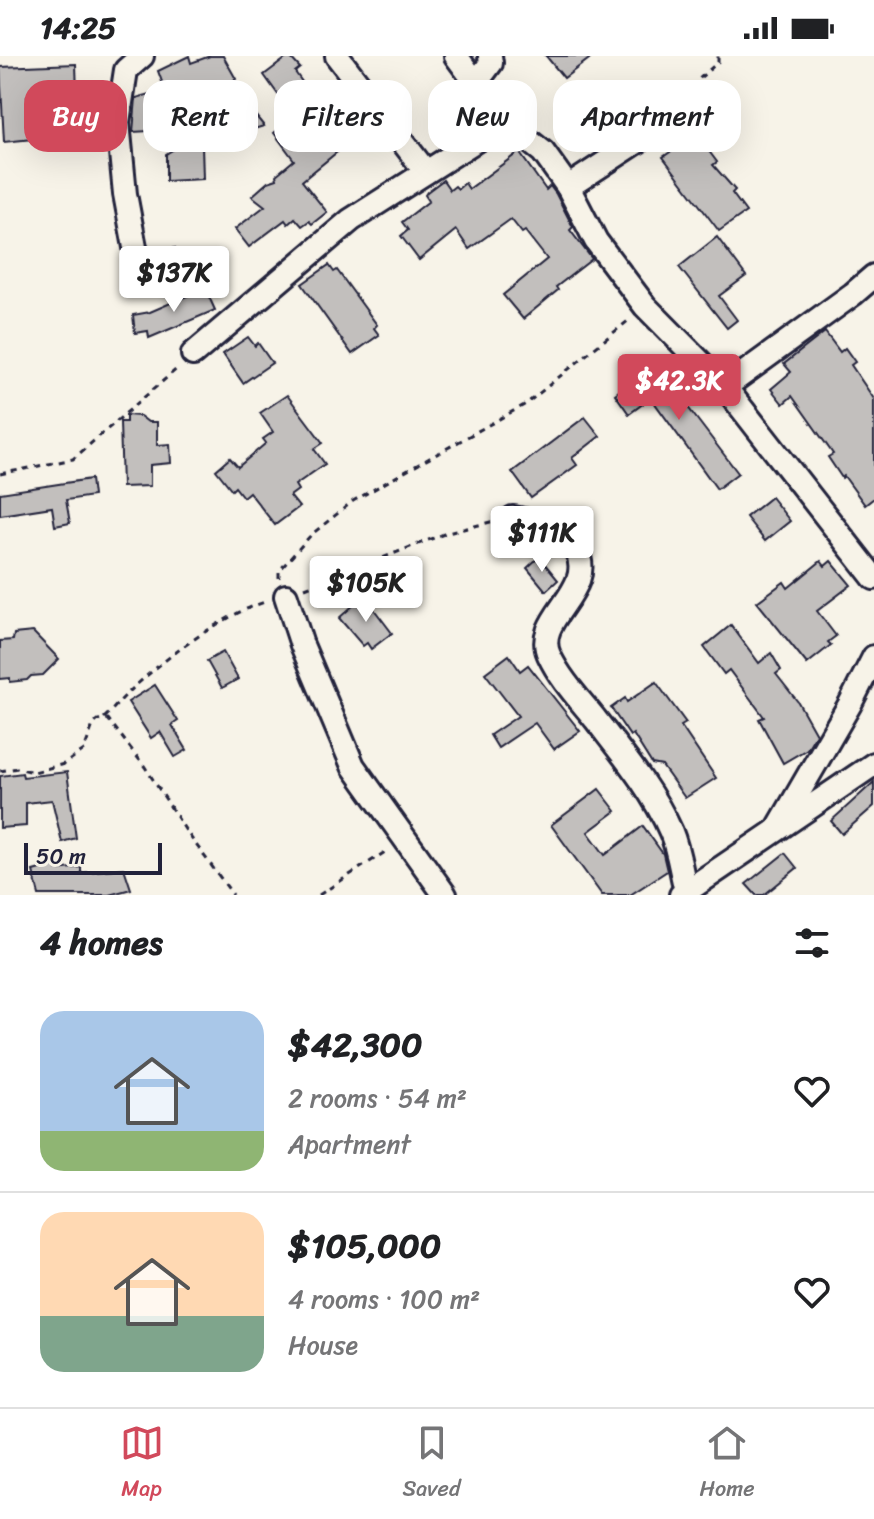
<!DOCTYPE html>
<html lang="en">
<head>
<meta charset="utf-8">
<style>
	:root { --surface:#fff; --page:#f6f6f6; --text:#202124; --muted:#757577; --line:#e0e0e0; --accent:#d1495b }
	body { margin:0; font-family:Sriracha,sans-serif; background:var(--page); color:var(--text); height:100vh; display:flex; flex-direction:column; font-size:30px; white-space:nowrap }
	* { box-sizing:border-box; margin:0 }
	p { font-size:26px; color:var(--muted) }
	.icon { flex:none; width:44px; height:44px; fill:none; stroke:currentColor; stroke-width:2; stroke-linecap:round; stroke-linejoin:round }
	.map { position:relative; height:839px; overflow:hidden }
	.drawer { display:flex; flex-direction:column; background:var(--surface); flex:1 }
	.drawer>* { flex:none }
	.top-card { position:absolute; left:24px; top:24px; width:826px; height:72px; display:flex; gap:16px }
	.scale { position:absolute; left:24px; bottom:20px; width:138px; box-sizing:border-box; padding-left:8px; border:4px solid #22223b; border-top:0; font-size:22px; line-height:28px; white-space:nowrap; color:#22223b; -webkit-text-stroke:6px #f7f3e8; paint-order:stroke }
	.price { position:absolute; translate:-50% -68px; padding:0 18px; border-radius:8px; background:#fff; color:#222; font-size:26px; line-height:52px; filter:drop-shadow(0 2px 4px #0008) }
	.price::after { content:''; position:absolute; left:50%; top:48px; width:24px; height:18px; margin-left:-12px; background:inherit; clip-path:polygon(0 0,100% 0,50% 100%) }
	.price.selected { background:var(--accent); color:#fff }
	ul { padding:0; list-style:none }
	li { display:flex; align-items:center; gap:24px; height:200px; padding:0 40px }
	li+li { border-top:2px solid var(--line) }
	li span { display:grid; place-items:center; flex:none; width:224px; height:160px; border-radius:24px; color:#555 }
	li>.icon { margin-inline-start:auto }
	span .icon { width:96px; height:96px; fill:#fffc; stroke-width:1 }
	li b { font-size:34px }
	h2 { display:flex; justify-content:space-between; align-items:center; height:96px; padding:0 40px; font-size:34px }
	.chip { padding:0 28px; border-radius:24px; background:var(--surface); box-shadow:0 8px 32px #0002; font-size:28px; line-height:72px }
	.chip.selected { background:var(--accent); color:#fff }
	.status { display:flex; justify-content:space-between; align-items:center; height:56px; padding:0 40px; background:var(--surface); direction:ltr }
	.status svg { height:22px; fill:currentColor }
	.menu { display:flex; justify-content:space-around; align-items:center; height:112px; border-top:2px solid var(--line); background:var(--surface); font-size:22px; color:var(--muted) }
	.menu a { display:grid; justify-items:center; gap:4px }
	.menu .selected { color:var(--accent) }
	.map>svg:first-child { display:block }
	.building { fill:#c2bfbd; stroke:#22223b; stroke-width:2 }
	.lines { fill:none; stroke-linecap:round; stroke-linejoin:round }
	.minor-casing { stroke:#22223b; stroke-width:28 }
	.path { stroke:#22223b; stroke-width:3; stroke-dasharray:6 6; stroke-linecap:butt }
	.minor { stroke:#f7f3e8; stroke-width:22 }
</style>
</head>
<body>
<div class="status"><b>14:25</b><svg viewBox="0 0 49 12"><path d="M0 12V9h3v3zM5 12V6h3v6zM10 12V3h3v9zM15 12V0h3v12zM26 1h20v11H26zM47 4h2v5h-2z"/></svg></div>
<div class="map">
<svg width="874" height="839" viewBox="0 0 874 839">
	<rect width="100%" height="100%" fill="#f7f3e8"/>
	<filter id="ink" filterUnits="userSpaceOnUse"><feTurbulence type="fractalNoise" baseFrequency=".0125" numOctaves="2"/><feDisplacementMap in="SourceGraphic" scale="16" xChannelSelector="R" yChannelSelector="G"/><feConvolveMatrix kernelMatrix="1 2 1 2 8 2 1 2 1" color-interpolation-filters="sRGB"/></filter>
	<g filter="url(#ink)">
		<g class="building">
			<polygon points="189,0 191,7 210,0 223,0 236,23 167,74 133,76 136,42 165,34 158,15"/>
			<polygon points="289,0 300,12 295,16 318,48 323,44 336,62 332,65 348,87 302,125 327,156 312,168 309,165 302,170 295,162 288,168 285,164 249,191 235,173 265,150 252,140 268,126 277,123 276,119 294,104 274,77 294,61 264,19"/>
			<polygon points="546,0 593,0 564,22"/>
			<polygon points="76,8 77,37 27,40 32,83 4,86 0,11"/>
			<polygon points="246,48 264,70 202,89 203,123 166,125 166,98"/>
			<polygon points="696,78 717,106 713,109 735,134 732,137 746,156 719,175 663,101"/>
			<polygon points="519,96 546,134 550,130 556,138 573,171 570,174 592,203 556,231 558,234 523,263 503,239 547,203 525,175 522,177 511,163 469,193 456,174 419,204 401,180 408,174 402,166 429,145 425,139 427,136 443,124 450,134 455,130 458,133 465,127 469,133"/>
			<polygon points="717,181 746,220 719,240 737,264 727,272 679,211"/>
			<polygon points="175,192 180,214 161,218 156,197"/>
			<polygon points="329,209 334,216 337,214 377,269 374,272 379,279 352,298 302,228"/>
			<polygon points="205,232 215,254 149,282 148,275 135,277 133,259 150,256"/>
			<polygon points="825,276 840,296 845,292 855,306 851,309 874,343 874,442 865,449 844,420 842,422 828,401 833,398 792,340 783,348 771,333 791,316 784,308"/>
			<polygon points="248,281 255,290 258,287 272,307 243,327 223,298"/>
			<polygon points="655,308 738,417 717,433 651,342 629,358 615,338"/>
			<polygon points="287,339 323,387 314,393 325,408 295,429 298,434 290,440 299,451 275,469 249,436 243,441 235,431 232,434 216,414 230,402 238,411 266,387 263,383 273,376 260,357"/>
			<polygon points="126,359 140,360 148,366 157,366 157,389 170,388 171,407 150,409 150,430 122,431 120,366 126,366"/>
			<polygon points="585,361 600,380 572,402 577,409 531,442 512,416"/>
			<polygon points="91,423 93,440 66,444 70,467 55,470 52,451 0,459 0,437"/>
			<polygon points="771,441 790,465 765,485 746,461"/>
			<polygon points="539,501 558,524 546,535 527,512"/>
			<polygon points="821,505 825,510 831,505 851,529 817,555 836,580 828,586 831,589 807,608 757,546 784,526 788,532"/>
			<polygon points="364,540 392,577 371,593 367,587 363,590 339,562"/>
			<polygon points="731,569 759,607 771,597 781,614 776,618 798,646 816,678 807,693 783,707 759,663 764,661 729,614 724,618 704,591"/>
			<polygon points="33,576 59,603 43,619 31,620 27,624 10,626 10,622 0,623 0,585 13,584 14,578"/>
			<polygon points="223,596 238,623 222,632 207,605"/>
			<polygon points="509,599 520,615 528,609 580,675 554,693 535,667 498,692 490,679 518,660 485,617"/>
			<polygon points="656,626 686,667 681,670 716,722 685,742 662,710 652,708 633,678 630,680 611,652 625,642 627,646"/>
			<polygon points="155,629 178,665 172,669 187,694 175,701 160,676 151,682 128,646"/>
			<polygon points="67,716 76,782 62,786 52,744 26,747 26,770 0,772 0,720 22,717 23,721"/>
			<polygon points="874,726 874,750 842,778 831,765"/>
			<polygon points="599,733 616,755 588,776 605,799 643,770 663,798 667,815 630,839 602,839 551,769"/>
			<polygon points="785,797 797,812 764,839 756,839 746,828"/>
			<polygon points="55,809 57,814 81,811 81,817 124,812 131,833 109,839 39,839 33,815"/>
		</g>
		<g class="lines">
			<defs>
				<g id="minor">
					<polyline points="337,0 426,116"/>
					<polyline points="456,0 505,66 543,96 568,131 596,185 645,250 725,331 874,522"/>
					<polyline points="476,27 491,7 490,0"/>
					<polyline points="568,131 666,67"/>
					<polyline points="137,202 125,138 118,66 126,14 142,0"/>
					<polyline points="193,298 351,164 505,66"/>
					<polyline points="725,331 853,238 874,220"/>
					<path d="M513,462c25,5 49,7 63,32 22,41 -44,68 -27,105 11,24 31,45 47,65 27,35 57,71 75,112 8,19 10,40 15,59"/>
					<polyline points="286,540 302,589 353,710 445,839"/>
					<polyline points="778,772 850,648 874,601"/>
					<polyline points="681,839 874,708"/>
				</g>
			</defs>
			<use href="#minor" class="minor-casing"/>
			<g class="path">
				<polyline points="678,51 700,22 718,6 718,0"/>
				<polyline points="0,418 73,403 179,311"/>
				<polyline points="279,522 279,515 311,479 353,445 526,348 629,264"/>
				<polyline points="305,532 444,478 494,465"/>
				<path d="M104,662c9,-8 16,-18 25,-26 34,-33 94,-78 139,-91"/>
				<polyline points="0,715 17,712 34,716 64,708 84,694 93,669 98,664 108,663 145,711 186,775 233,839"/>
				<polyline points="319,839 388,794"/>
			</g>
			<use href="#minor" class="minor"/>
		</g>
	</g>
</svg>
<div class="scale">50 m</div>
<b class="price" style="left:174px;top:258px">$137K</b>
<b class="price selected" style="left:679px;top:366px">$42.3K</b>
<b class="price" style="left:542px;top:518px">$111K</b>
<b class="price" style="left:366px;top:568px">$105K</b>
<div class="top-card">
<a class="chip selected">Buy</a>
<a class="chip">Rent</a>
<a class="chip">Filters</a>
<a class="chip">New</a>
<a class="chip">Apartment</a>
</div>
</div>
<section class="drawer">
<h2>4 homes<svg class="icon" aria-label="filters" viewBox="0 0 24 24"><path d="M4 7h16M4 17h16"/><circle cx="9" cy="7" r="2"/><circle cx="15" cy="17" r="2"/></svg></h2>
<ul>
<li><span style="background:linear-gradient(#a9c7e8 75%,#8fb573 0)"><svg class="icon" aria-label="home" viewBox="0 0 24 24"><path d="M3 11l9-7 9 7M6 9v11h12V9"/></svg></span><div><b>$42,300</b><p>2 rooms · 54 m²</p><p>Apartment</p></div><svg class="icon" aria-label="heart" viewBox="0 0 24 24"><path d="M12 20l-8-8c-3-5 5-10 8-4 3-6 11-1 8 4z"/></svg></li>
<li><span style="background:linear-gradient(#ffd9b3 65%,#7fa58c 0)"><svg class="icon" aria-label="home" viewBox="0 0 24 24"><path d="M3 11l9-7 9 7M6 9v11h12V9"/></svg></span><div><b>$105,000</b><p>4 rooms · 100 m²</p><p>House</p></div><svg class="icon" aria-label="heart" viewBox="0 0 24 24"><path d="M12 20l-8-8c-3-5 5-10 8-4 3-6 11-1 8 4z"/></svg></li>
</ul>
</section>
<nav class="menu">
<a class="selected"><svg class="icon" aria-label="map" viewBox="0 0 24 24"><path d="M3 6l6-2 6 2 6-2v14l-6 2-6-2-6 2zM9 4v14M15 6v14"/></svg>Map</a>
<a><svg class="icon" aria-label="saved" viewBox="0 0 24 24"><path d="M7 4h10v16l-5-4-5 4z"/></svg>Saved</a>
<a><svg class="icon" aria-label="home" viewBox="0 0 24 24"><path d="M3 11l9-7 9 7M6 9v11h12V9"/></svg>Home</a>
</nav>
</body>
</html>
